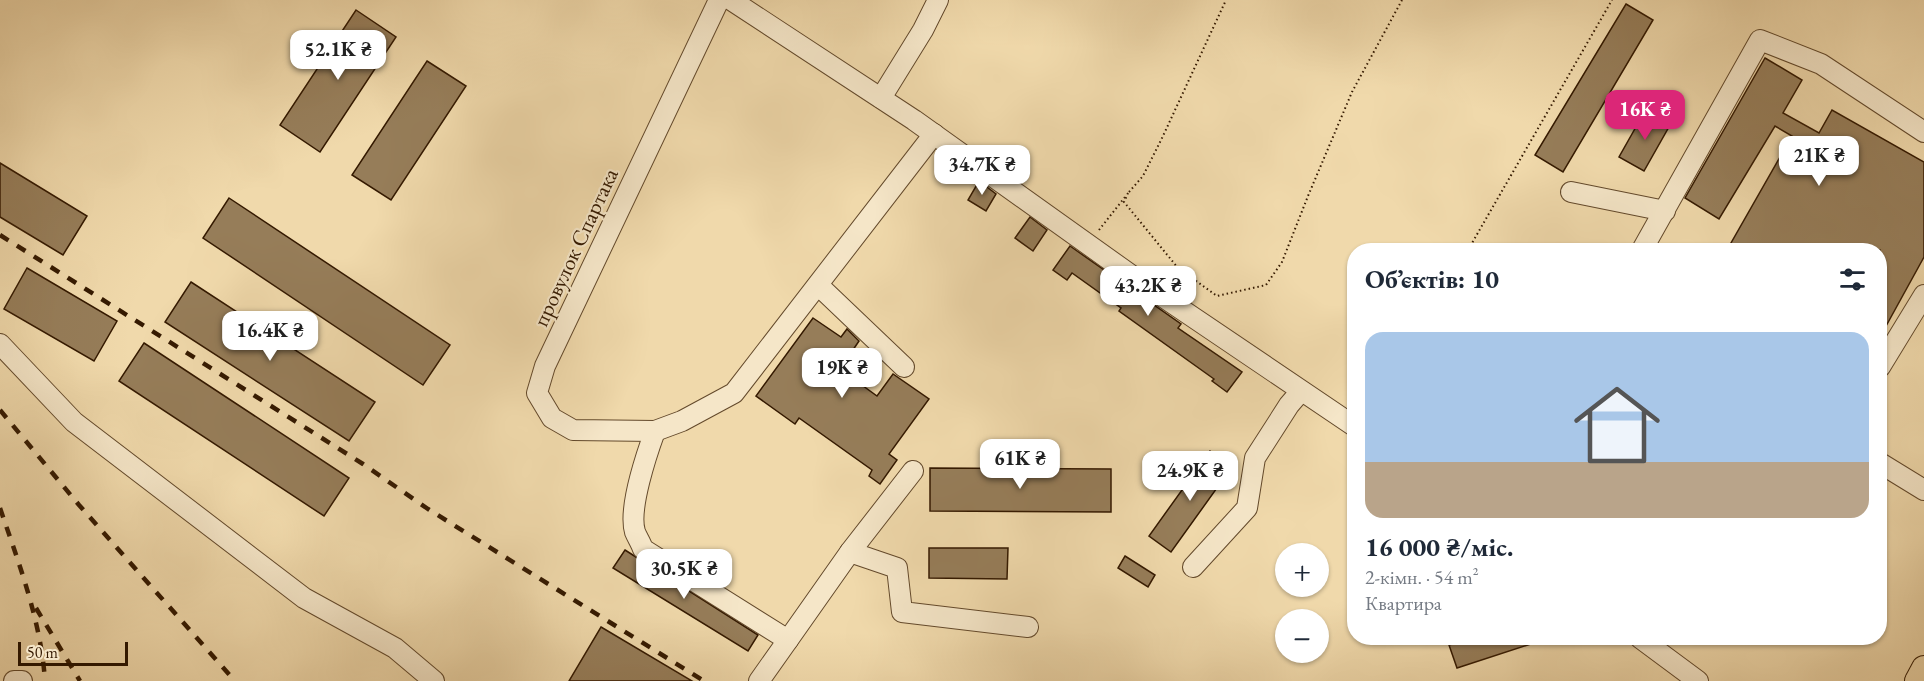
<!DOCTYPE html>
<html lang="uk">
<head>
<meta charset="utf-8">
<style>
	:root { --surface:#fff; --page:#f6f6f7; --text:#1f2937; --muted:#747a83; --line:#e0e1e3; --accent:#db2777 }
	body { margin:0; font-family:"EB Garamond",serif; background:var(--page); color:var(--text); height:100vh; display:flex; flex-direction:column; font-size:22px; white-space:nowrap }
	* { box-sizing:border-box; margin:0 }
	p { font-size:20px; color:var(--muted) }
	.icon { flex:none; width:33px; height:33px; fill:none; stroke:currentColor; stroke-width:2; stroke-linecap:round; stroke-linejoin:round }
	.map { position:relative; flex:1; overflow:hidden }
	.side { position:absolute; left:1347px; top:243px; width:540px; height:402px; display:flex; flex-direction:column; background:var(--surface); border-radius:24px; box-shadow:0 2px 4px #0004 }
	.side>* { flex:none }
	.buttons { position:absolute; left:1275px; top:543px; display:grid; gap:12px }
	.buttons a { display:grid; place-items:center; width:54px; height:54px; border-radius:50%; background:var(--surface); box-shadow:0 2px 4px #0004; font-size:30px }
	.scale { position:absolute; left:18px; bottom:15px; width:110px; box-sizing:border-box; padding-left:6px; border:3px solid #341900; border-top:0; font-size:16px; line-height:21px; white-space:nowrap; color:#341900; -webkit-text-stroke:4px #f5e6c8; paint-order:stroke }
	.price { position:absolute; translate:-50% -51px; padding:0 14px; border-radius:12px; background:#fff; color:#222; font-size:20px; line-height:39px; filter:drop-shadow(0 2px 3px #0008) }
	.price::after { content:''; position:absolute; left:50%; top:36px; width:18px; height:14px; margin-left:-9px; background:inherit; clip-path:polygon(0 0,100% 0,50% 100%) }
	.price.current { background:var(--accent); color:#fff }
	ul { padding:0; list-style:none }
	li { display:grid; align-content:center; gap:12px; height:318px; padding:0 18px }
	li+li { border-top:2px solid var(--line) }
	li span { display:grid; place-items:center; height:186px; border-radius:18px; color:#555 }
	li>.icon { margin-inline-start:auto }
	span .icon { width:108px; height:108px; fill:#fffc; stroke-width:1 }
	li b { font-size:26px }
	h2 { display:flex; justify-content:space-between; align-items:center; height:72px; padding:0 18px; font-size:26px }
	.map>svg:first-child { display:block }
	.building { fill:#967d59; stroke:#341900; stroke-width:1.5 }
	.lines { fill:none; stroke-linecap:round; stroke-linejoin:round }
	.minor-casing { stroke:#63492b; stroke-width:22 }
	.major-casing { stroke:#341900; stroke-width:26 }
	.path { stroke:#341900; stroke-width:2; stroke-dasharray:1.5 3; stroke-linecap:butt }
	.minor { stroke:#f5e6c8; stroke-width:20 }
	.major { stroke:#f0d9ab; stroke-width:24 }
	.rail { stroke:#341900; stroke-width:4.5; stroke-dasharray:10 10; stroke-linecap:butt }
	.labels { text-anchor:middle; stroke-width:4.5; stroke-linejoin:round; paint-order:stroke }
	.street-label { font-size:22px; fill:#341900; stroke:#f5e6c8 }
</style>
</head>
<body>
<div class="map">
<svg width="1924" height="681" viewBox="0 0 1924 681">
	<rect width="100%" height="100%" fill="#f0d9ab"/>
	<filter id="stains"><feTurbulence type="fractalNoise" baseFrequency=".00333" numOctaves="4"/><feColorMatrix values="0 0 0 0 .2 0 0 0 0 .09 0 0 0 0 .02 0 0 0 .5 -.17"/></filter>
	<radialGradient id="worn" r=".72"><stop offset=".6" stop-color="#630" stop-opacity="0"/><stop offset="1" stop-color="#630" stop-opacity=".3"/></radialGradient>
	<g class="building">
		<polygon points="1626,4 1653,20 1563,172 1535,155"/>
		<polygon points="356,10 396,37 320,152 280,125"/>
		<polygon points="1765,58 1802,80 1783,113 1819,133 1832,110 1924,162 1924,257 1880,337 1880,250 1727,250 1792,136 1775,126 1719,219 1685,198"/>
		<polygon points="427,61 466,86 391,200 352,175"/>
		<polygon points="1645,111 1670,125 1644,171 1619,157"/>
		<polygon points="0,163 87,216 63,255 0,217"/>
		<polygon points="979,181 996,194 986,211 968,200"/>
		<polygon points="229,198 450,345 423,385 203,238"/>
		<polygon points="1030,217 1047,230 1033,251 1015,238"/>
		<polygon points="1070,246 1181,324 1178,328 1242,372 1227,392 1212,381 1214,379 1119,311 1121,308 1072,273 1067,280 1053,270"/>
		<polygon points="27,268 117,321 94,361 4,309"/>
		<polygon points="191,282 375,402 349,441 165,322"/>
		<polygon points="813,318 841,337 847,329 859,341 840,369 877,396 893,374 929,399 889,454 897,460 880,484 869,476 872,470 799,418 795,424 756,396"/>
		<polygon points="144,343 349,478 324,516 119,381"/>
		<polygon points="1210,451 1232,467 1171,552 1149,536"/>
		<polygon points="930,468 1111,469 1111,512 930,511"/>
		<polygon points="929,548 1008,548 1007,579 929,578"/>
		<polygon points="625,550 758,635 748,651 613,568"/>
		<polygon points="1125,556 1155,575 1148,587 1118,568"/>
		<polygon points="601,627 692,681 569,681"/>
		<polygon points="1473,638 1542,638 1543,640 1457,668 1449,645"/>
	</g>
	<g class="lines">
		<defs>
			<g id="minor">
				<polyline points="719,0 545,366 537,393 552,418 573,430 655,431 682,421 734,393 934,134"/>
				<polyline points="731,0 914,120 1135,278 1354,426"/>
				<polyline points="881,98 923,30 938,0"/>
				<polyline points="1571,192 1665,211"/>
				<polyline points="1642,250 1760,40 1821,64 1924,132"/>
				<polyline points="818,285 904,367"/>
				<polyline points="0,344 74,422 304,598 395,648 434,681"/>
				<polyline points="1880,367 1924,295"/>
				<path d="M655,431c-8,22 -27,78 -20,101 2,5 6,11 8,17l145,91 -29,41"/>
				<polyline points="1880,463 1924,490"/>
				<polyline points="850,552 897,568 902,612 1028,627"/>
				<polyline points="1193,567 1247,508 1255,458 1289,405 1301,391"/>
				<polyline points="1640,638 1698,681"/>
				<polyline points="788,640 850,552 913,471"/>
				<polyline points="14,681 22,681"/>
			</g>
			<polyline id="major" points="1917,681 1924,668"/>
		</defs>
		<use href="#minor" class="minor-casing"/>
		<use href="#major" class="major-casing"/>
		<g class="path">
			<polyline points="1129,192 1143,176 1163,136 1226,0"/>
			<polyline points="1128,193 1124,202 1178,268 1217,296 1266,285 1282,262 1308,196 1352,92 1402,0"/>
			<polyline points="1099,230 1125,197"/>
			<polyline points="1468,250 1612,0"/>
		</g>
		<use href="#minor" class="minor"/>
		<use href="#major" class="major"/>
		<g class="rail">
			<polyline points="0,235 363,464 428,509 704,681"/>
			<polyline points="0,410 79,505 235,681"/>
			<path d="M0,508c19,56 41,113 45,173"/>
			<polyline points="36,608 80,681"/>
		</g>
	</g>
	<g class="labels">
		<g class="street-label">
			<text transform="translate(575 247) rotate(-65)" y="8">провулок Спартака</text>
		</g>
	</g>
	<rect width="100%" height="100%" filter="url(#stains)"/>
	<rect width="100%" height="100%" fill="url(#worn)"/>
</svg>
<div class="buttons">
<a>+</a>
<a>−</a>
</div>
<div class="scale">50 m</div>
<b class="price" style="left:338px;top:81px">52.1K ₴</b>
<b class="price current" style="left:1645px;top:141px">16K ₴</b>
<b class="price" style="left:1819px;top:187px">21K ₴</b>
<b class="price" style="left:982px;top:196px">34.7K ₴</b>
<b class="price" style="left:1148px;top:317px">43.2K ₴</b>
<b class="price" style="left:270px;top:362px">16.4K ₴</b>
<b class="price" style="left:842px;top:399px">19K ₴</b>
<b class="price" style="left:1020px;top:490px">61K ₴</b>
<b class="price" style="left:1190px;top:502px">24.9K ₴</b>
<b class="price" style="left:684px;top:600px">30.5K ₴</b>
<section class="side">
<h2>Об’єктів: 10<svg class="icon" aria-label="filters" viewBox="0 0 24 24"><path d="M4 7h16M4 17h16"/><circle cx="9" cy="7" r="2"/><circle cx="15" cy="17" r="2"/></svg></h2>
<ul>
<li><span style="background:linear-gradient(#a9c7e8 70%,#b9a48a 0)"><svg class="icon" aria-label="home" viewBox="0 0 24 24"><path d="M3 11l9-7 9 7M6 9v11h12V9"/></svg></span><div><b>16 000 ₴/міс.</b><p>2-кімн. · 54 m²</p><p>Квартира</p></div></li>
</ul>
</section>
</div>
</body>
</html>
